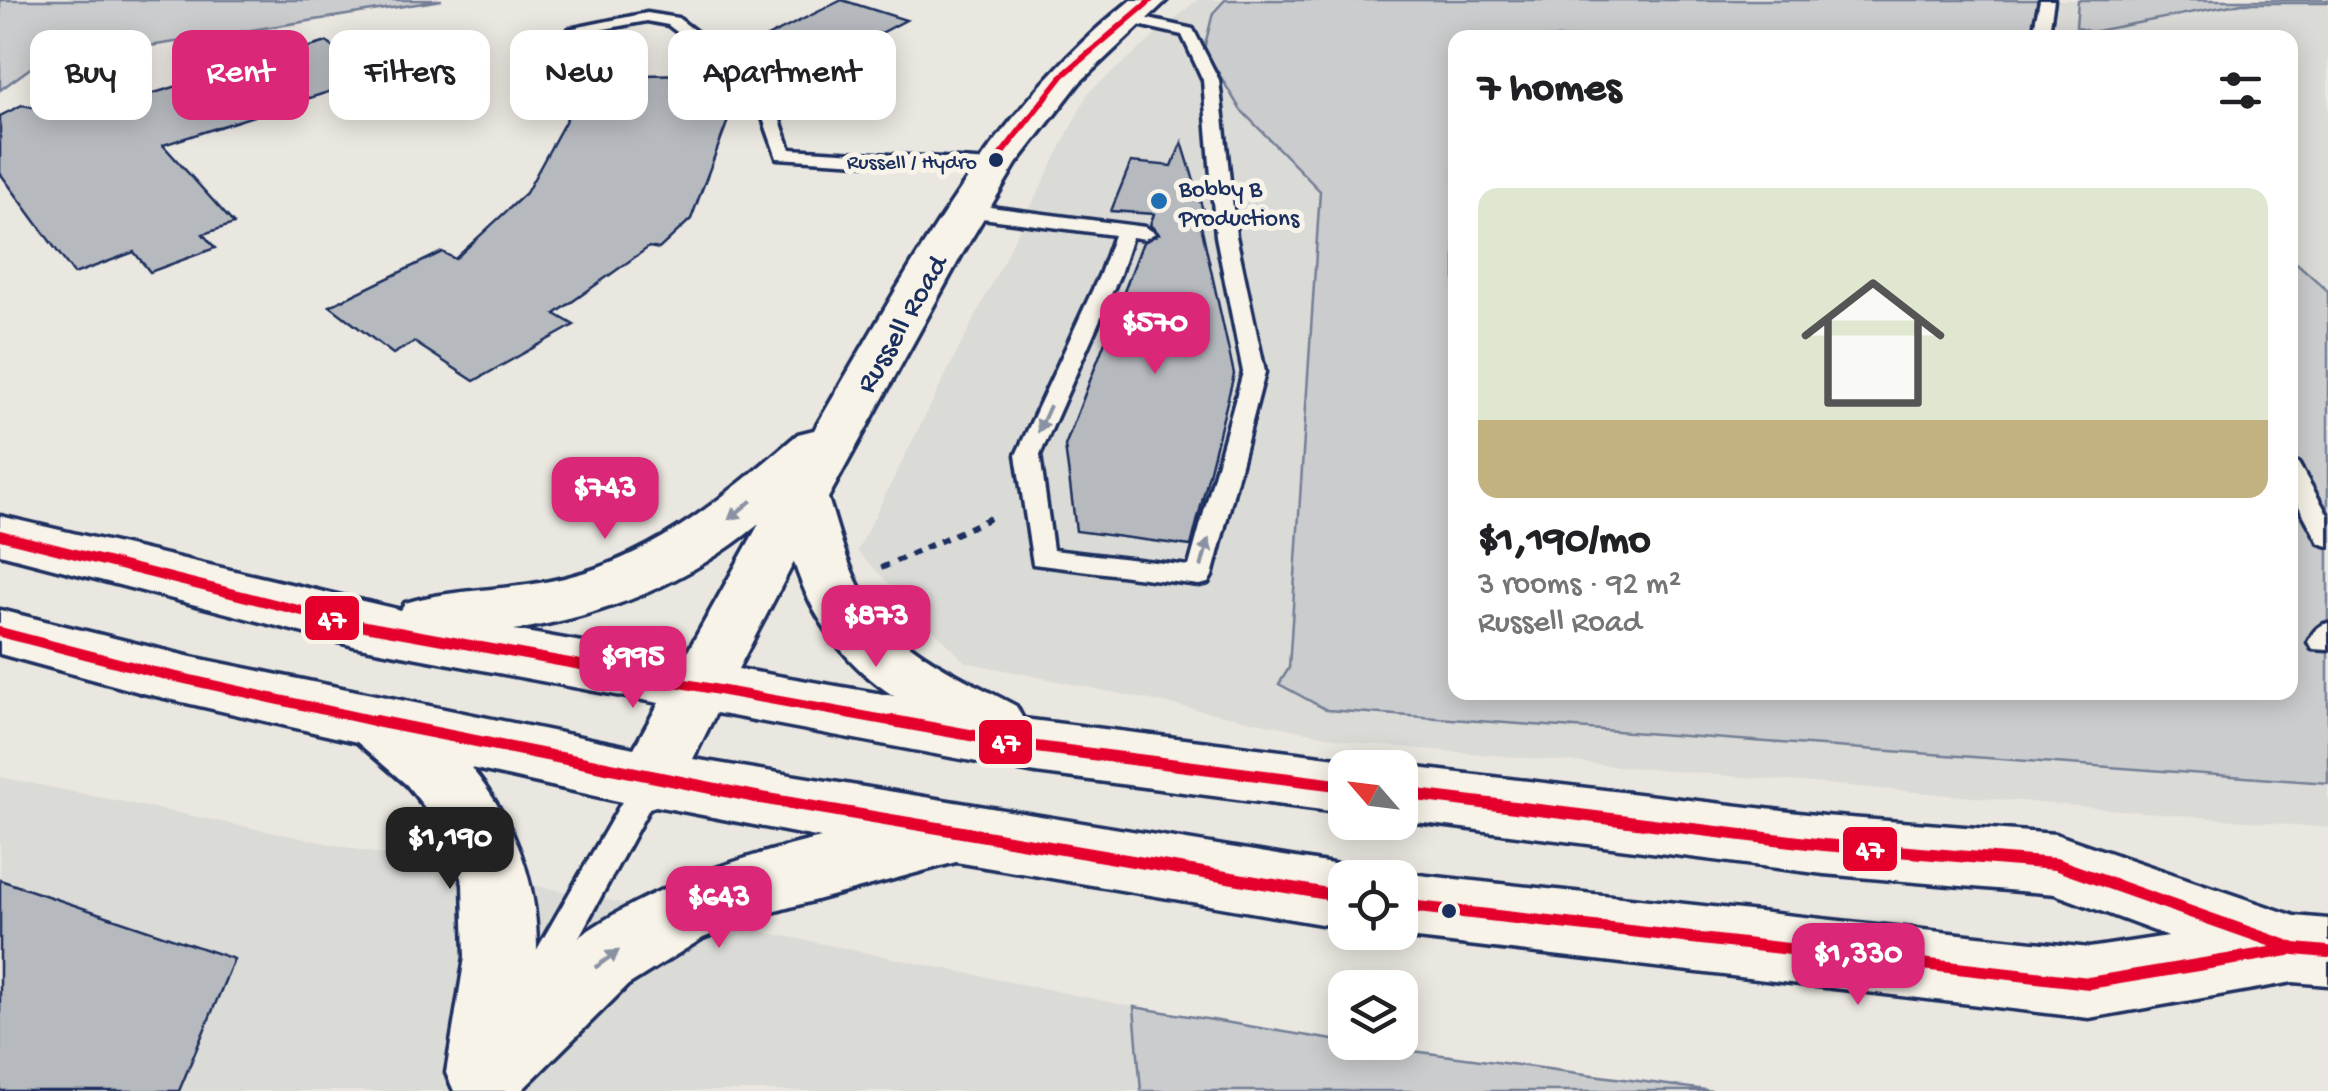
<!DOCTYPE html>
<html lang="en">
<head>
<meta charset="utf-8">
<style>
	:root { --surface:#fff; --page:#f2f2f2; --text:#202124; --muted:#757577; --accent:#db2777 }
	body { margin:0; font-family:"Gochi Hand",sans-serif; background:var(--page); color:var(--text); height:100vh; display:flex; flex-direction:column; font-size:38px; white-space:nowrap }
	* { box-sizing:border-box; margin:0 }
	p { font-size:32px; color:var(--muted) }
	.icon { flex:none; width:55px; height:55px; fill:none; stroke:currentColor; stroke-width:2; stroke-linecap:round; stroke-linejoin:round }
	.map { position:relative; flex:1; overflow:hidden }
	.details { position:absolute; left:1448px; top:30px; width:850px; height:670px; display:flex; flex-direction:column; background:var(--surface); border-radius:20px; box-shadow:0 5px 25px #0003 }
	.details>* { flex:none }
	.guide { position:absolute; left:30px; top:30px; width:950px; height:90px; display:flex; gap:20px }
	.needle { width:65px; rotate:298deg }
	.buttons { position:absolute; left:1328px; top:750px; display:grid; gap:20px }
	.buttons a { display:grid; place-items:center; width:90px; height:90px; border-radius:20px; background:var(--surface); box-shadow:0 5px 25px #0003; font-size:50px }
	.price { position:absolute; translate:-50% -85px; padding:0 22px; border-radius:20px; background:var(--accent); color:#fff; font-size:32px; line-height:65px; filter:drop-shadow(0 2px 5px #0008) }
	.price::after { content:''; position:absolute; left:50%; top:60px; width:30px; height:22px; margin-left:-15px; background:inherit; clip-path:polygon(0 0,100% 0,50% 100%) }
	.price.active { background:#222; color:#fff }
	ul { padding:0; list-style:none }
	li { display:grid; align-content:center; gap:20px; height:530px; padding:0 30px }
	li span { display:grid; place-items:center; height:310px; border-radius:20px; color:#555 }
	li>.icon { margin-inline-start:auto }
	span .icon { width:180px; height:180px; fill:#fffc; stroke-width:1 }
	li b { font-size:42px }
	h2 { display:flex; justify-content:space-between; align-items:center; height:120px; padding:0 30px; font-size:42px }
	.chip { padding:0 35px; border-radius:20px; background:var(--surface); box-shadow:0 5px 25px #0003; font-size:35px; line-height:90px }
	.chip.active { background:var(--accent); color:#fff }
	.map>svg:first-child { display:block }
	.built { fill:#dadad6; fill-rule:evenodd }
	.green { fill:#cbcccd; stroke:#737e96; stroke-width:2.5 }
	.building { fill:#b6babf; stroke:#1b2f5e; stroke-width:2.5 }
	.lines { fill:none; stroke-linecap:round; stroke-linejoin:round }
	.lane-casing { stroke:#1b2f5e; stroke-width:7 }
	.secondary-casing { stroke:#1b2f5e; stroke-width:7 }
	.path { stroke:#1b2f5e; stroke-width:6; stroke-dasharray:8 8; stroke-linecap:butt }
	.lane { fill:#f7f3e8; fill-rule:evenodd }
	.secondary { fill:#f7f3e8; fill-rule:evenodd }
	.bus-1-far2-casing { stroke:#f7f3e8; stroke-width:11 }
	.bus-1-far1-casing { stroke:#f7f3e8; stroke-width:18 }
	.bus-1-casing { stroke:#f7f3e8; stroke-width:20 }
	.bus-1-far2 { stroke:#e4002b; stroke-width:6 }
	.bus-1-far1 { stroke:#e4002b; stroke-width:10 }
	.bus-1 { stroke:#e4002b; stroke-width:12 }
	.oneway { fill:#8991a3 }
	.bus-dot { fill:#1b2f5e; stroke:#f7f3e8; stroke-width:4 }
	.poi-dot { fill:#1f6fb2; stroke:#f7f3e8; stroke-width:4 }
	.labels { text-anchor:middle; stroke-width:10; stroke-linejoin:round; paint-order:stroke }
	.far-bus-label { font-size:22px; fill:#1b2f5e; stroke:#f7f3e8; text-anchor:end }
	.far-poi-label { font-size:25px; fill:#1b2f5e; stroke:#f7f3e8; text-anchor:start }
	.street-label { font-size:30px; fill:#1b2f5e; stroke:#f7f3e8 }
	.line-badge { stroke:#f7f3e8; stroke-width:4 }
	.badge-label { font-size:28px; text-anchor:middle; font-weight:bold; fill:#fff }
</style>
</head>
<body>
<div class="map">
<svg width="2328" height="1091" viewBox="0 0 2328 1091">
	<rect width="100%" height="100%" fill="#eae7e0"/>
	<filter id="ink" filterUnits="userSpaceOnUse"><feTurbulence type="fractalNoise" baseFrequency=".01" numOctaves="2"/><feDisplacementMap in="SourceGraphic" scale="20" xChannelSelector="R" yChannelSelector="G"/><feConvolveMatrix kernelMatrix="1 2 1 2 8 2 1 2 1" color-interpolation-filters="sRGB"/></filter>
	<g filter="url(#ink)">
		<g class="built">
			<path d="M1197,0h1131v828l-963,-84 -400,-82 -108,-111 231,-458zM1455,38h835v654h-835z"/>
			<polygon points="0,777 1134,1007 1141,1091 0,1091"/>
		</g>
		<g class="green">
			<polygon points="0,0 442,0 36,64 0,90"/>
			<polygon points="1225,0 2046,0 2049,37 1455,38 1455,692 2290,692 2290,257 2328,291 2328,783 1327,710 1279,684 1289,668 1320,191 1240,109 1204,49 1213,13"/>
			<polygon points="2078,0 2328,0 2328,3 2242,3 2091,32 2076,27"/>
			<polygon points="1134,1007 1345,1042 1713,1091 1141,1091"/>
		</g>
		<g class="building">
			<polygon points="842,0 906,20 826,62 761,40"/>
			<polygon points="327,42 372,78 163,145 234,224 203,234 215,248 150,272 134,252 74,274 0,173 0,116 22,105 58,112 96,91 137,98"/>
			<polygon points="713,64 739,91 691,219 659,249 649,247 555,314 574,325 474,381 414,342 393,354 330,306 442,252 455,259 526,193 590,76 695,74"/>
			<polygon points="1182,142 1205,217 1199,216 1234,374 1191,546 1076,531 1065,446 1143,242 1159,234 1150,225 1154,214 1111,211 1131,162 1172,166"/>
			<polygon points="0,880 234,959 179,1091 0,1091"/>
		</g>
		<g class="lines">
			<defs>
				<g id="lane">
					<polygon points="2040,0 2054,0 2048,38 2032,38"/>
					<polygon points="647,13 678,18 728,56 775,106 790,149 992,161 1001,166 992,171 777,158 759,107 716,62 668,25 647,21 577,34 569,29"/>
					<polygon points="1126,14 1193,29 1219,80 1236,236 1265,372 1212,576 1208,583 1199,585 1033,564 1016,455 1100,274 1114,235 966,216 957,210 966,204 1145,227 1155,233 1145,239 1132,237 1120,274 1040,455 1053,550 1189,566 1243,372 1216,236 1203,80 1182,35 1121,21 1119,18"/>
					<polygon points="2290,461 2298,463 2328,515 2328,546 2319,543 2290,490"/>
					<path d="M2328,623v27l-16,-1 -4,-7c5,-10 9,-16 20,-19z"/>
					<polygon points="649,769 659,772 664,781 544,1001 532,1006 520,1001 515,990 520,979 639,772"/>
				</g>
				<g id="secondary">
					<path d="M1131,0h36l-88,83 -63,81 -55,92 -133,242c10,31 18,65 34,94 31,57 100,85 154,114l7,13 322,40 23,9h-23v45l-309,-40 -320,-60 -23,46 652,107 26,12h-26v50l-389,-66 -195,53 -58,23 -75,47 -107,106h-67l-8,-18 19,-116 -2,-73 -17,-50 -39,-49 -50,-43 -214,-49 -143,-39v-44l191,47 443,91 25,-45 -305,-57 -354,-92v-38l401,94 4,-7c46,-14 97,-12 145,-22 100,-19 173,-83 248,-147l16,-4c91,-154 175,-318 317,-430zM759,524l-76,136 -169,-30c92,-14 173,-47 245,-106zM794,562c18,56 50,102 100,134l-156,-27zM471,768l178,40 7,-2 165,32c-104,24 -205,61 -285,133 6,-77 -16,-143 -65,-203z"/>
					<polygon points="1400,766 1824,816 2055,834 2295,916 2328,919 2328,985 2293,982 2089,1018 1400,937 1389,932 1400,932 1400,878 1389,878 1400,873 2089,948 2168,936 2055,894 1824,874 1400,820 1400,768 1394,768"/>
				</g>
			</defs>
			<use href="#lane" class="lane-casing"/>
			<use href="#secondary" class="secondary-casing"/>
			<polyline class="path" points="881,568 997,515"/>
			<use href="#lane" class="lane"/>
			<use href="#secondary" class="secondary"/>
			<defs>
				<polyline id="bus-1-far2" points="992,166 1063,75 1151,0"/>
				<g id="bus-1-far1">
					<polyline points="0,535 354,624 907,724"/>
					<polyline points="0,632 154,672 388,724"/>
				</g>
				<g id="bus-1">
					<polyline points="376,721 761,798 1345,897"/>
					<polyline points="893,721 1036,747 1345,786"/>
					<polyline points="1400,793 1824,845 2055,864 2295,949 2328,952"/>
					<polyline points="1400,905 2089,983 2288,950"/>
				</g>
			</defs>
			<use href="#bus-1-far2" class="bus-1-far2-casing"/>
			<use href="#bus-1-far1" class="bus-1-far1-casing"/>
			<use href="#bus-1" class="bus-1-casing"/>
			<use href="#bus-1-far2" class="bus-1-far2"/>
			<use href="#bus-1-far1" class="bus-1-far1"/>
			<use href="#bus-1" class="bus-1"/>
		</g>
		<defs><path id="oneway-solid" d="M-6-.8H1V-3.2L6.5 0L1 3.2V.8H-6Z" transform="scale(2.5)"/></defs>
		<g class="oneway">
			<use href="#oneway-solid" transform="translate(1044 419) rotate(114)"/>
			<use href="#oneway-solid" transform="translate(740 510) rotate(141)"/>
			<use href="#oneway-solid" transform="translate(1205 553) rotate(-75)"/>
			<use href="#oneway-solid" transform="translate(607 959) rotate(-36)"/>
		</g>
	</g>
	<g class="bus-dot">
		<circle cx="996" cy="160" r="9"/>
		<circle cx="1449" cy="911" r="9"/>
	</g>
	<circle class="poi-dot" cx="1159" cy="201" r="10"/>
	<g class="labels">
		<g class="far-bus-label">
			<text x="977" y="168">Russell / Hydro</text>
		</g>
		<g class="far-poi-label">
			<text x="1179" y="196">Bobby B<tspan x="1179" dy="29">Productions</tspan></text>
		</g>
		<g class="street-label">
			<text transform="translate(900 323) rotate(-60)" y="10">Russell Road</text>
		</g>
	</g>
	<g class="line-badge">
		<rect x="303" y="594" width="58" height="48" rx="10" fill="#e4002b"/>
		<rect x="977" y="718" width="57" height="48" rx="10" fill="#e4002b"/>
		<rect x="1841" y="825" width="58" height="48" rx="10" fill="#e4002b"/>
	</g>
	<g class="badge-label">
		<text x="332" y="628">47</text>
		<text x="1006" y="751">47</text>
		<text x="1870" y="858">47</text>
	</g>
</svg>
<div class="buttons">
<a><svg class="needle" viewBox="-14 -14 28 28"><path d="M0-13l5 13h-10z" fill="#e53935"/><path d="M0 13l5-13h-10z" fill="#757577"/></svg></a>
<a><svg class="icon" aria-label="locate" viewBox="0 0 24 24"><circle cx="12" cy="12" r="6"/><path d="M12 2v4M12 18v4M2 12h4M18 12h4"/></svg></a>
<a><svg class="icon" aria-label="layers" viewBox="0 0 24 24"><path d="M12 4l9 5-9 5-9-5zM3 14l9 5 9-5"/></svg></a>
</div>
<b class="price" style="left:1155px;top:377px">$570</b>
<b class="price" style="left:605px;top:542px">$743</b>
<b class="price" style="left:876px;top:670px">$873</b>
<b class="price" style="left:633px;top:711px">$995</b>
<b class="price active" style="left:450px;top:892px">$1,190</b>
<b class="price" style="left:719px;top:951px">$643</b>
<b class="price" style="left:1858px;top:1008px">$1,330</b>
<div class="guide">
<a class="chip">Buy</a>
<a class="chip active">Rent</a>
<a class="chip">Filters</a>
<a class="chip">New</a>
<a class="chip">Apartment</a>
</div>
<section class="details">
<h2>7 homes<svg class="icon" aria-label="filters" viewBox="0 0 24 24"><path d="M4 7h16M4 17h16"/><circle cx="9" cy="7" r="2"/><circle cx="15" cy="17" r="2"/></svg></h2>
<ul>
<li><span style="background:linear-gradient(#dfe7d0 75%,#c2b280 0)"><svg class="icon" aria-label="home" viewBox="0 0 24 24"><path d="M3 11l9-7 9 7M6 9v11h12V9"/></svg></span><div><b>$1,190/mo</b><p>3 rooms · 92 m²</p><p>Russell Road</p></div></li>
</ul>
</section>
</div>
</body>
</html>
